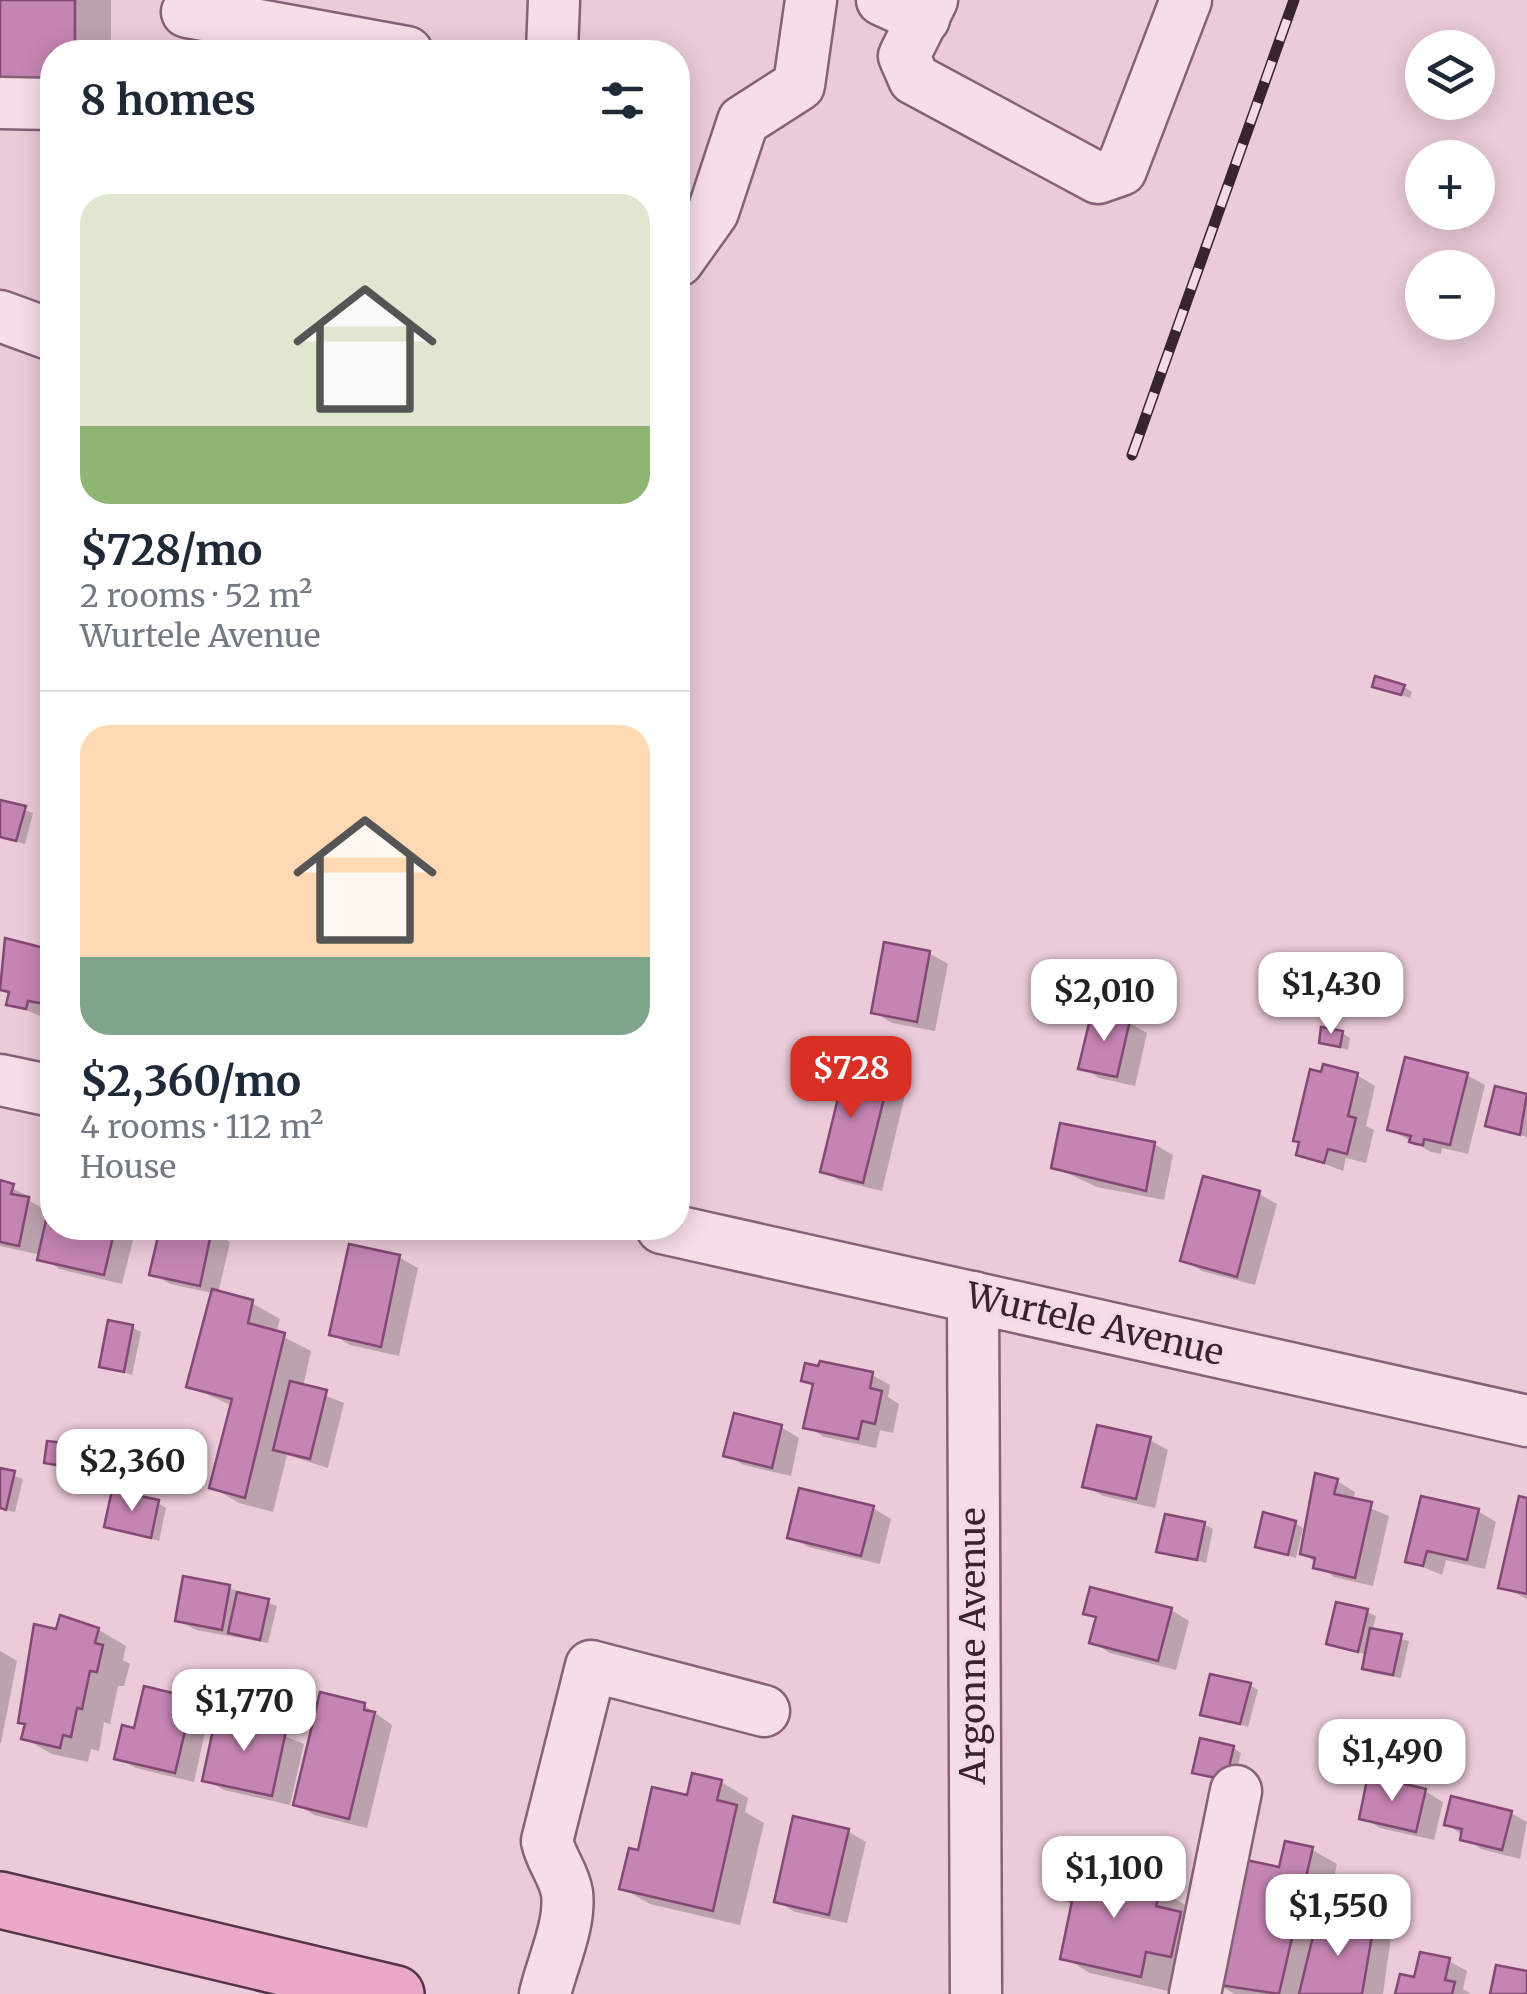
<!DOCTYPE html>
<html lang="en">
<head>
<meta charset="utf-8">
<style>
	:root { --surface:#fff; --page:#f2f2f3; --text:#1f2937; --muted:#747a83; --line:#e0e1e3; --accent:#d93025 }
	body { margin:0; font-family:Merriweather,serif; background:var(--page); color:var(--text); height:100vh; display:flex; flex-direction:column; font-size:38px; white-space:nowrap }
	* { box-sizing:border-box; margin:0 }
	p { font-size:32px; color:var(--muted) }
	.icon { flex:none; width:55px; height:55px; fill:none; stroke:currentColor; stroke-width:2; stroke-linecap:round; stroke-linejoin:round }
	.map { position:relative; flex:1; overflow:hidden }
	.drawer { position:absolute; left:40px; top:40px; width:650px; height:1200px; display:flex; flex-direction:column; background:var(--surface); border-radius:40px; box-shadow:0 5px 25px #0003 }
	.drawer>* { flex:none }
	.fabs { position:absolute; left:1405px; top:30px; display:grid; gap:20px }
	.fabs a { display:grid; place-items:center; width:90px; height:90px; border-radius:50%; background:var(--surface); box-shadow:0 5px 25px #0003; font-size:50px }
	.price { position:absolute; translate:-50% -85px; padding:0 22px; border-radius:20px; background:#fff; color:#222; font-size:32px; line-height:65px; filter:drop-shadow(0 2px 5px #0008) }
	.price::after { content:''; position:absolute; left:50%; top:60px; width:30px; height:22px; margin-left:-15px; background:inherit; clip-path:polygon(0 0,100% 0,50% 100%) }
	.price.current { background:var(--accent); color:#fff }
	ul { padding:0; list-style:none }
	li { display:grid; align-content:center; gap:20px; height:530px; padding:0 40px }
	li+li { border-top:2px solid var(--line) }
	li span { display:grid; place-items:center; height:310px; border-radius:30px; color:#555 }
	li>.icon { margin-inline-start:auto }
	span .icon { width:180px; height:180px; fill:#fffc; stroke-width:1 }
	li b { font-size:42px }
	h2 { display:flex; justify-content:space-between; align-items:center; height:120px; padding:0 40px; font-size:42px }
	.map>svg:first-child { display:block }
	.shadow { fill:#0003 }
	.building { fill:#c585b3; stroke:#834974; stroke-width:2.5 }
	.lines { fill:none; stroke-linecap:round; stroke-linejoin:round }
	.minor-casing { stroke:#866178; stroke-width:55 }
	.major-casing { stroke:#55344a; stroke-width:60 }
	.minor { stroke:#f6dee9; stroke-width:50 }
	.major { stroke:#e9a8c6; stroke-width:55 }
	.rail-casing { stroke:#382331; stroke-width:11 }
	.rail { stroke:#f3dae5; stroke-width:8; stroke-dasharray:22; stroke-linecap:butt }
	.labels { text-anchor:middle; stroke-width:8; stroke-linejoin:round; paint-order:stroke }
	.street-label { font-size:35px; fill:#382331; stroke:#f3dae5 }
</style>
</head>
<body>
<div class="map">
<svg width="1527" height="1994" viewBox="0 0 1527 1994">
	<rect width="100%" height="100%" fill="#ebcbd9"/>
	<g class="shadow">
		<polygon points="0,0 111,0 111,52 52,52 52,100"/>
		<polygon points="1375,686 1404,687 1412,692 1410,698"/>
		<polygon points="0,802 33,813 25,844 0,837"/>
		<polygon points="7,941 52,952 52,1011 47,1009 45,1018 9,1003 10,995 0,989"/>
		<polygon points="929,953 948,964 935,1031 892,1023 874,1012"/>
		<polygon points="1129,1023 1147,1033 1135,1086 1099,1078 1081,1067"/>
		<polygon points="1342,1033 1350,1038 1348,1050 1321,1042"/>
		<polygon points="1357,1075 1375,1086 1366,1126 1374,1130 1366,1163 1346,1158 1343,1171 1299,1154"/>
		<polygon points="1467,1075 1485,1085 1468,1154 1442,1148 1441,1154 1431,1152 1389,1129"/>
		<polygon points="887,1084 905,1095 882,1191 841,1181 822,1171 840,1102 817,1091"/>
		<polygon points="1497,1089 1527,1096 1527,1137 1487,1125"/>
		<polygon points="1154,1144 1173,1155 1164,1200 1097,1187 1054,1167"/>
		<polygon points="0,1183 31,1197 30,1201 51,1213 52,1205 52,1228 136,1228 122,1284 59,1269 41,1255 0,1246"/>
		<polygon points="1259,1194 1277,1204 1255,1285 1202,1271 1183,1260"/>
		<polygon points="163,1228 217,1228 216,1234 230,1242 218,1294 252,1303 280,1319 276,1333 311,1351 303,1387 344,1403 328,1468 287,1455 273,1512 239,1503 212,1487 233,1406 188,1386 213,1293 170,1284 152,1273"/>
		<polygon points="351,1247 400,1258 418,1268 399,1356 350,1345 332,1334"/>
		<polygon points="132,1327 141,1332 132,1375 102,1365"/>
		<polygon points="872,1375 890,1385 888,1397 899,1404 893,1433 880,1430 876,1448 824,1437 806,1426 815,1386 804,1380"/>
		<polygon points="781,1427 799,1438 791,1476 744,1465 726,1455"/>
		<polygon points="1150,1440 1168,1450 1155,1508 1103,1496 1085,1486"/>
		<polygon points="65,1446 73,1451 71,1469 46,1462"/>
		<polygon points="0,1471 23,1479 15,1512 0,1509"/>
		<polygon points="1337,1481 1355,1492 1353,1501 1389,1516 1373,1586 1334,1577 1303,1553"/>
		<polygon points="1527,1501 1527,1599 1501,1586"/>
		<polygon points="158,1503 166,1508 159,1541 106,1525"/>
		<polygon points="873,1508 891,1519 880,1564 808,1547 790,1536"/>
		<polygon points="1478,1511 1496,1522 1485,1569 1446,1560 1442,1575 1408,1561"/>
		<polygon points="1295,1523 1303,1528 1296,1558 1258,1546"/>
		<polygon points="1204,1524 1213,1529 1206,1563 1159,1550"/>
		<polygon points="229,1588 277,1606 268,1643 196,1630 178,1620"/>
		<polygon points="1171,1610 1189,1621 1176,1670 1110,1653 1092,1642 1098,1620 1085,1613"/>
		<polygon points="1367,1612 1376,1616 1372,1631 1409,1641 1401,1678 1373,1673 1365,1668 1367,1655 1329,1643"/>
		<polygon points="36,1627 58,1632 99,1630 126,1646 123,1660 130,1664 124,1686 118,1686 110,1724 104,1722 99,1751 91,1749 88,1762 52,1754 24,1738 27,1695 22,1693"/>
		<polygon points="0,1651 17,1661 1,1743 0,1743"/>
		<polygon points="1250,1685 1258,1690 1248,1727 1203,1714"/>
		<polygon points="192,1700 210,1710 194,1782 136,1768 117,1758"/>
		<polygon points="364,1705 392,1725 367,1828 314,1815 296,1804"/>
		<polygon points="226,1710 252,1716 270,1730 304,1744 290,1805 224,1790 205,1779"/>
		<polygon points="1233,1748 1241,1753 1234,1783 1195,1771"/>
		<polygon points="721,1782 748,1798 745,1812 764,1823 740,1925 650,1904 622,1888 640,1852 689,1798"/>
		<polygon points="1425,1791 1443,1802 1434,1840 1380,1828 1362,1817"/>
		<polygon points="1511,1813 1527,1822 1520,1859 1481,1849 1447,1824"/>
		<polygon points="847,1831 866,1842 847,1923 795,1912 777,1901"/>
		<polygon points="1309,1848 1337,1864 1323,1928 1345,1934 1373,1926 1391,1937 1383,1994 1235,1994 1215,1983 1281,1870"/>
		<polygon points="1160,1890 1187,1906 1185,1917 1208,1931 1199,1971 1174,1966 1168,1991 1090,1973 1063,1957 1074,1906 1057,1896"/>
		<polygon points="1449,1961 1467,1971 1463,1989 1471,1994 1398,1994"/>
	</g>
	<g class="building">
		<polygon points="0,0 75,0 75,52 52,52 52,80 0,80"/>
		<polygon points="1375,676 1405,685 1401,695 1372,687"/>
		<polygon points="0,800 26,806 16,841 0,837"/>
		<polygon points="5,938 52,950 45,1004 28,1001 26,1009 6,1005 9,992 0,990"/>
		<polygon points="884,942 930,951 917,1022 871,1013"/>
		<polygon points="1092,1011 1130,1020 1117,1077 1078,1069"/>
		<polygon points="1321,1027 1343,1031 1340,1047 1319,1043"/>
		<polygon points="1405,1057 1468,1073 1450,1145 1424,1139 1423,1145 1416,1144 1409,1142 1411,1136 1387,1130"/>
		<polygon points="1323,1064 1358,1073 1348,1116 1356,1118 1347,1154 1328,1149 1324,1163 1296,1155 1299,1142 1293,1141 1310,1069 1321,1072"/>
		<polygon points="820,1066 888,1082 863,1183 820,1172 838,1098 814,1092"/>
		<polygon points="1495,1086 1527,1094 1520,1135 1485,1126"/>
		<polygon points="1060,1123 1155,1142 1146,1191 1051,1168"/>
		<polygon points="1203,1176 1260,1191 1237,1277 1180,1261"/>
		<polygon points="0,1180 14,1184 11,1194 29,1197 19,1246 0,1242"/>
		<polygon points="52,1194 52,1228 115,1228 104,1275 37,1260"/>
		<polygon points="160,1228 212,1229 200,1286 149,1275"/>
		<polygon points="349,1244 400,1255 381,1347 329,1335"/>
		<polygon points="212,1289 253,1300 248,1323 285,1333 245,1498 209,1488 232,1399 186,1387"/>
		<polygon points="108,1320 133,1325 124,1372 99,1367"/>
		<polygon points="820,1361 873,1372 870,1388 882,1391 875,1424 862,1421 858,1439 803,1428 813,1384 801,1381 805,1363 818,1366"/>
		<polygon points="290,1381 327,1390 310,1459 273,1450"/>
		<polygon points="734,1413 782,1425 772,1468 723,1456"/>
		<polygon points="1097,1425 1151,1437 1136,1499 1082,1487"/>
		<polygon points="47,1441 66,1443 63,1466 44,1463"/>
		<polygon points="0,1468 15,1471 6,1510 0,1508"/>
		<polygon points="1315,1473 1338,1479 1334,1494 1372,1502 1355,1578 1313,1568 1315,1558 1300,1554"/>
		<polygon points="799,1488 874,1506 861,1556 787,1538"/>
		<polygon points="112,1490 159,1500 151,1538 104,1527"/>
		<polygon points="1421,1496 1479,1509 1467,1560 1427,1551 1423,1566 1405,1562"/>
		<polygon points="1519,1496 1527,1498 1527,1594 1498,1588"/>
		<polygon points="1263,1512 1296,1521 1288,1555 1255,1547"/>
		<polygon points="1165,1514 1205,1522 1197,1560 1156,1552"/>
		<polygon points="183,1576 230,1585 222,1630 175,1621"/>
		<polygon points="1090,1587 1172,1608 1158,1661 1089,1643 1096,1617 1083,1614"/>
		<polygon points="237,1592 269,1599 260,1640 228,1633"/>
		<polygon points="1336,1602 1368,1609 1358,1652 1326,1644"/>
		<polygon points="60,1615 99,1628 95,1643 103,1645 97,1672 90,1671 82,1709 77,1708 71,1737 63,1735 60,1748 21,1739 25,1724 18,1723 34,1624 56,1629"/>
		<polygon points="1370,1628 1402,1634 1393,1675 1362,1669"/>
		<polygon points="1210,1674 1251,1683 1240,1724 1200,1715"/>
		<polygon points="144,1686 193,1698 175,1773 114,1759 122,1725 134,1728"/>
		<polygon points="320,1692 365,1703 364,1710 375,1712 349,1819 293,1805"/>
		<polygon points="224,1707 252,1713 251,1724 286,1731 272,1796 202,1781 216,1716 221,1717"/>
		<polygon points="1200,1738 1234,1746 1226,1780 1192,1773"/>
		<polygon points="692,1773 722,1780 717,1800 737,1805 713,1911 619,1889 629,1848 638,1850 652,1787 687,1795"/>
		<polygon points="1368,1775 1426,1789 1416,1832 1359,1819"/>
		<polygon points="1451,1796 1512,1811 1502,1850 1460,1840 1462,1829 1444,1825"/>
		<polygon points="793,1816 849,1829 829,1915 774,1902"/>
		<polygon points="1285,1841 1313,1847 1279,1994 1213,1984 1242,1859 1279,1867"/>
		<polygon points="1061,1865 1161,1887 1156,1906 1181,1912 1171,1957 1146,1952 1141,1977 1060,1959 1072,1901 1054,1897"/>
		<polygon points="1346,1918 1374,1924 1362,1994 1299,1994 1316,1924 1343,1931"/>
		<polygon points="1420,1952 1450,1958 1445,1980 1455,1982 1452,1994 1395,1994 1400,1974 1414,1977"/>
		<polygon points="1496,1965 1527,1971 1527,1994 1490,1994"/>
	</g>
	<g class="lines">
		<defs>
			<g id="minor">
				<polyline points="882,0 924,19"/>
				<polyline points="932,0 904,56 914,79 1098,178 1121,170 1186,0"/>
				<polyline points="187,12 407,52"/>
				<polyline points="552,52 554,0"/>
				<polyline points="0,103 52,104"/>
				<polyline points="678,261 713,212 743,121 799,85 811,0"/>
				<polyline points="0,316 52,335"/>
				<polyline points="0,1080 52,1091"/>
				<polyline points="662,1228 1527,1421"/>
				<polyline points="973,1297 976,1994"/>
				<path d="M545,1994c7,-30 26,-70 22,-101 -3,-19 -16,-33 -20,-52l44,-175 173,45"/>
				<polyline points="1195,1994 1236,1791"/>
			</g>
			<polyline id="major" points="0,1900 396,1994"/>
		</defs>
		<use href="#minor" class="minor-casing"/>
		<use href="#major" class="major-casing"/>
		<use href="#minor" class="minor"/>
		<use href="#major" class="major"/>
		<defs>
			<polyline id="rail" points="1132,455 1294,0"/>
		</defs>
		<use href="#rail" class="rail-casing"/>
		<use href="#rail" class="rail"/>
	</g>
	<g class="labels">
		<g class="street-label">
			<text transform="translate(1095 1324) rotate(13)" y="12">Wurtele Avenue</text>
			<text transform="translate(973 1646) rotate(-90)" y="12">Argonne Avenue</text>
		</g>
	</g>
</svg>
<div class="fabs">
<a><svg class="icon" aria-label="layers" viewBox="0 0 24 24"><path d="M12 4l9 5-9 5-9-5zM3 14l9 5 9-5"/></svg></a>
<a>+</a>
<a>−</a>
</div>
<b class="price" style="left:1331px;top:1037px">$1,430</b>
<b class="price" style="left:1104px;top:1044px">$2,010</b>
<b class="price current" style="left:851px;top:1121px">$728</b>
<b class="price" style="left:132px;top:1514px">$2,360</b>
<b class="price" style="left:244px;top:1754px">$1,770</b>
<b class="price" style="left:1392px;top:1804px">$1,490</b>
<b class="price" style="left:1114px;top:1921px">$1,100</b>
<b class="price" style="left:1338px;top:1959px">$1,550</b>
<section class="drawer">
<h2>8 homes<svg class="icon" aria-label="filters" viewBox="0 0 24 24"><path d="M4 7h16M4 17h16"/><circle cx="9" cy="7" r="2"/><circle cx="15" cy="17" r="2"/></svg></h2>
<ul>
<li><span style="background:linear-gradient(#dfe7d0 75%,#8fb573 0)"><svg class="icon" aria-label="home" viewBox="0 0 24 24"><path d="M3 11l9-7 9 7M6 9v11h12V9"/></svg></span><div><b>$728/mo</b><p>2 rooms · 52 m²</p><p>Wurtele Avenue</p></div></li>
<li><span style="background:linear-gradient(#ffd9b3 75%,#7fa58c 0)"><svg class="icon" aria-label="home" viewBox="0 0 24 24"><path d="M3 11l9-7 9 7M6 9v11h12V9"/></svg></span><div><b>$2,360/mo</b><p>4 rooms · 112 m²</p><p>House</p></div></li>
</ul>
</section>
</div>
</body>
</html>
